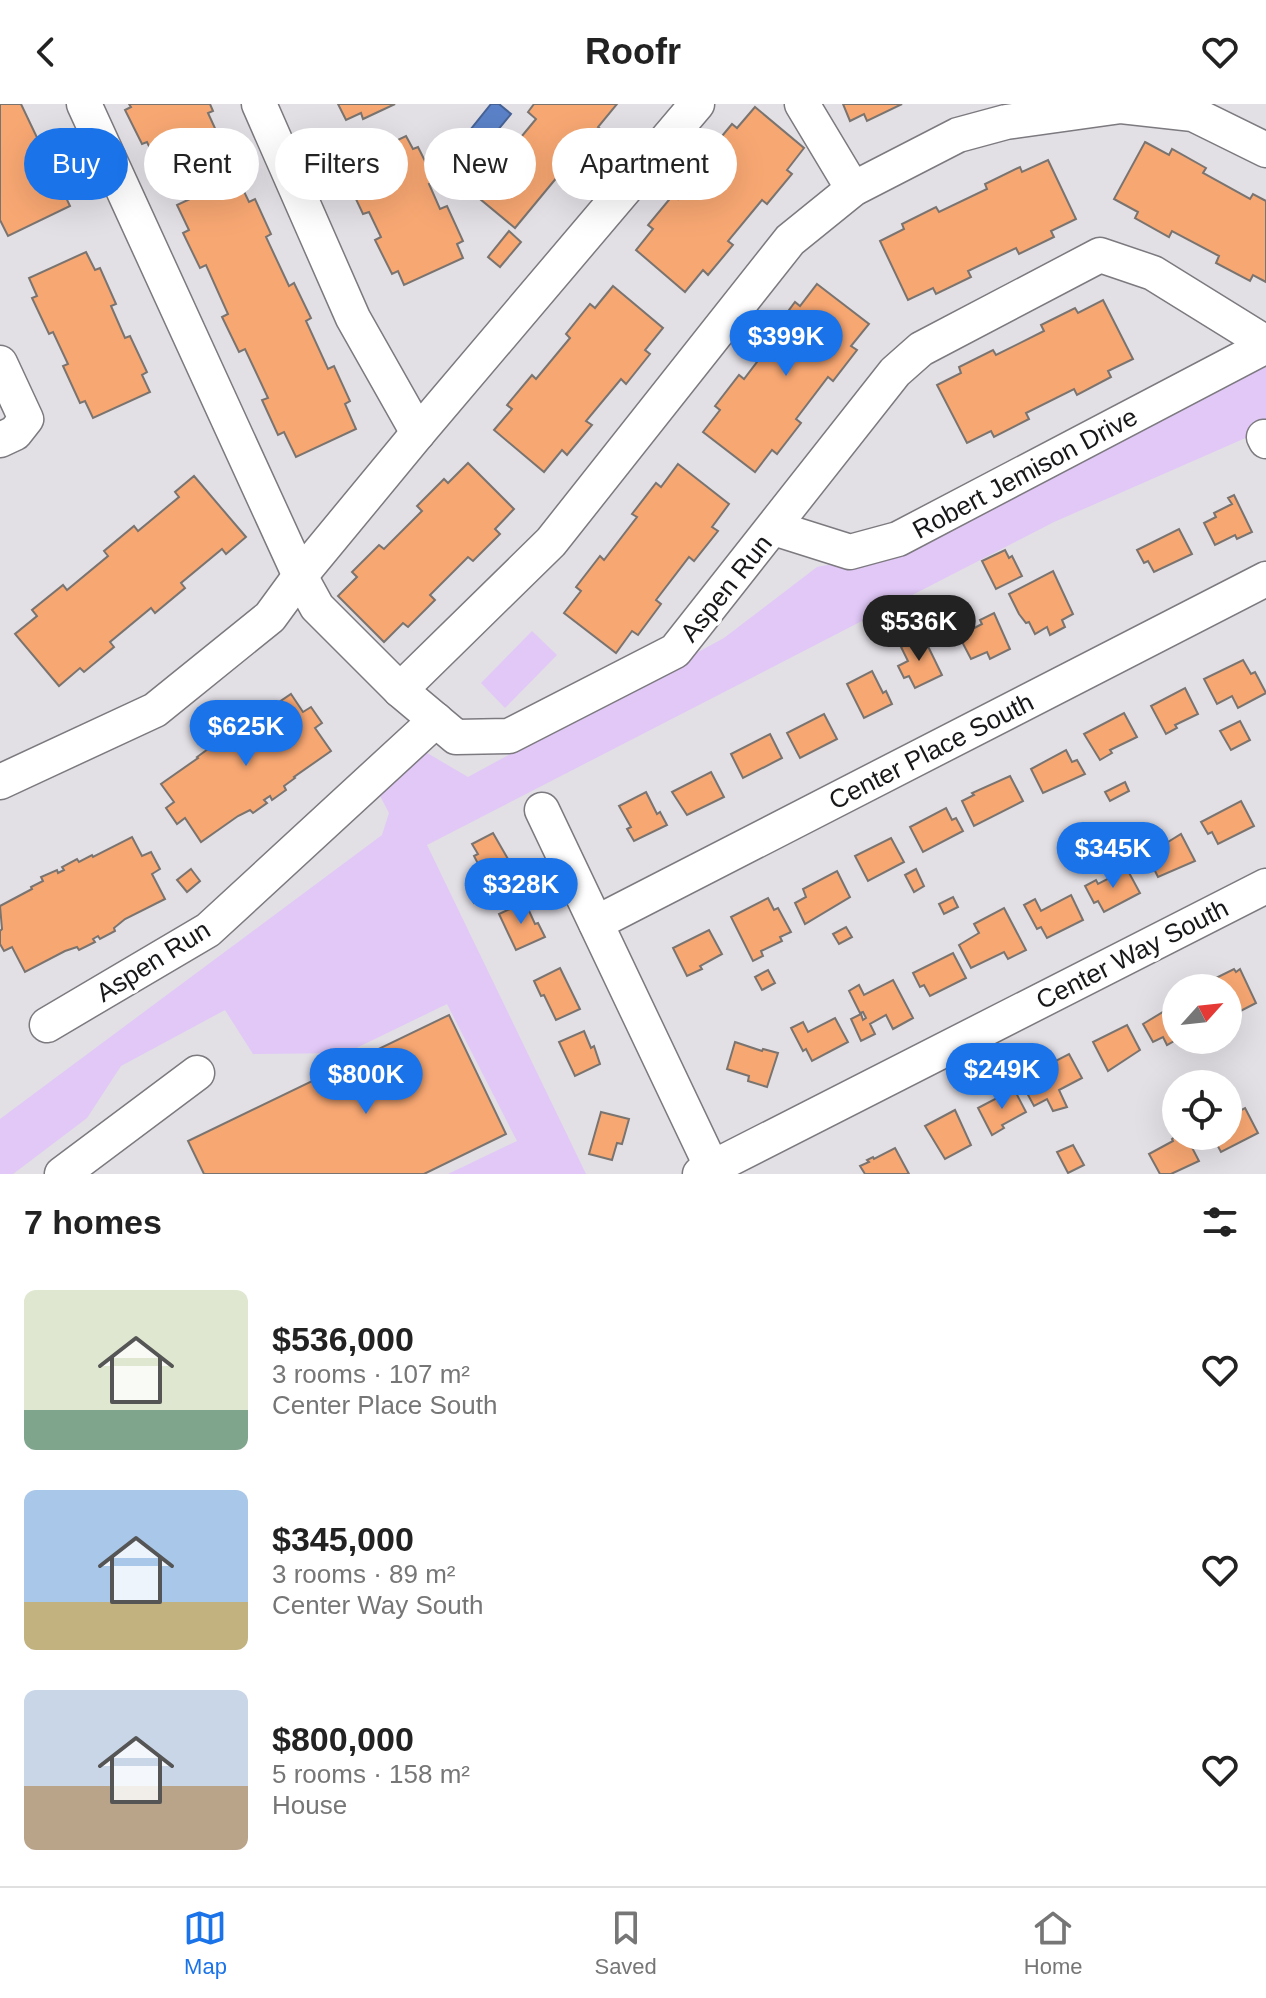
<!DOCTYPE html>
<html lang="en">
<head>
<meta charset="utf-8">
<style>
	:root { --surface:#fff; --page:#f6f6f6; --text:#222; --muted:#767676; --line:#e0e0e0; --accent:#1a73e8 }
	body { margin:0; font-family:Helvetica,sans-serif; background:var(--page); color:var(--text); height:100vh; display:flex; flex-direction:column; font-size:30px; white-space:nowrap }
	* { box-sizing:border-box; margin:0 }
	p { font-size:26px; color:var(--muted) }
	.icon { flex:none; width:44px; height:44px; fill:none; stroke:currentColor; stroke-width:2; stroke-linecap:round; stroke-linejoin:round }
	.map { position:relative; height:1070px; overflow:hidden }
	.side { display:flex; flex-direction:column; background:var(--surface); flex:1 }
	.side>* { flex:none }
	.hud { position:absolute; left:24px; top:24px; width:800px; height:72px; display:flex; gap:16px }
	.needle { width:52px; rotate:63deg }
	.buttons { position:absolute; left:1162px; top:870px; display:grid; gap:16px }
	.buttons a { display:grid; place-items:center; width:80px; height:80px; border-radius:50%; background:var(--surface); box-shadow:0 8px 32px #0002; font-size:40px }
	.price { position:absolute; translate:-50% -68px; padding:0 18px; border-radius:28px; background:var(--accent); color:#fff; font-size:26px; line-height:52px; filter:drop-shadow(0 2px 4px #0008) }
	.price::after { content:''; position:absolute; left:50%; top:48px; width:24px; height:18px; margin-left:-12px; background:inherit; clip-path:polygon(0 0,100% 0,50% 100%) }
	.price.current { background:#222; color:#fff }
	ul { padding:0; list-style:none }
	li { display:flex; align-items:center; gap:24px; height:200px; padding:0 24px }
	li span { display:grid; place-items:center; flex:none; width:224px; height:160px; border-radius:12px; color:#555 }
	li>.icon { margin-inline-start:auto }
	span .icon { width:96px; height:96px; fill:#fffc; stroke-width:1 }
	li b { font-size:34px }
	h2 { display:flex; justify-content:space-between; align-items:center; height:96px; padding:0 24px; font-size:34px }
	.tag { padding:0 28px; border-radius:36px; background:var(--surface); box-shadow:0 8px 32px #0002; font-size:28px; line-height:72px }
	.tag.current { background:var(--accent); color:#fff }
	header { display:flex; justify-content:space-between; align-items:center; height:104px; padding:0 24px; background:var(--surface); font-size:36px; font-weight:700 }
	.tabs { display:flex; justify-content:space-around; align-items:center; height:112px; border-top:2px solid var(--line); background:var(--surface); font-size:22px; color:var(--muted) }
	.tabs a { display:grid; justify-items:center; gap:4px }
	.tabs .current { color:var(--accent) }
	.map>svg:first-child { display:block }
	.green { fill:#e1c8f7 }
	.water { fill:#5b82c8; stroke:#476294; stroke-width:2 }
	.building { fill:#f7a772; stroke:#7a7470; stroke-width:2 }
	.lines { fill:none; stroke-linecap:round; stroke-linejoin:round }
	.minor-casing { stroke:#7c797f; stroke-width:37 }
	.minor { stroke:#fff; stroke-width:34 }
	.labels { text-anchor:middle; stroke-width:7; stroke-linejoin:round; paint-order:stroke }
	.street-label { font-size:26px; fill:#181719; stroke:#fff }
</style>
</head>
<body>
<header><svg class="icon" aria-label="back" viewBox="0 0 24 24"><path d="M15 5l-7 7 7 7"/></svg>Roofr<svg class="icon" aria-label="heart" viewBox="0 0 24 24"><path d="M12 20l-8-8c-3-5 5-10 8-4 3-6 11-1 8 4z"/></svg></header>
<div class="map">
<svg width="1266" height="1070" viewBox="0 0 1266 1070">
	<rect width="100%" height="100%" fill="#e2dfe5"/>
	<g class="green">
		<polygon points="1266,261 1266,325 1054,418 427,741 586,1070 448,1070 517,1037 447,900 346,949 253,950 225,906 121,962 87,1014 13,1070 0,1070 0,1015 382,731 389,709 376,684 422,646 468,673 724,534 817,463 891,449"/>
		<polygon points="532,527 557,551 505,604 481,579"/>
	</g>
	<polygon class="water" points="491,0 499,0 511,10 483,44 467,30"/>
	<g class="building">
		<polygon points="0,0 21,0 41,42 46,40 64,76 59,79 70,102 8,132 0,116"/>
		<polygon points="129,0 210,0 213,7 208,9 219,33 158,61 147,38 142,40 125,6 131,3"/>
		<polygon points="338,0 395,0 363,15 361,9 346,16"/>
		<polygon points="534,0 617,0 598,23 609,32 588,58 577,49 515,124 474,90 536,15 528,8"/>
		<polygon points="843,0 902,0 867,17 864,10 850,17"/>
		<polygon points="755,3 804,44 787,66 792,70 767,100 762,96 728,137 733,141 708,171 703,166 685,188 636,146 653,125 648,121 673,91 678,95 712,54 707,50 732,20 737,24"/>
		<polygon points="406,32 413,45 418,43 435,77 429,80 440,105 447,102 463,137 457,140 463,154 404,181 398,167 392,170 375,136 381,133 369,108 363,110 347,76 353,73 347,60"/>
		<polygon points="1145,38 1169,51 1172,45 1206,64 1203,69 1250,95 1253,90 1266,97 1266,178 1253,171 1250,177 1216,159 1219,152 1172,127 1169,133 1135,114 1138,108 1114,95"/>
		<polygon points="466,42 486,59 478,69 457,52"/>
		<polygon points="1048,56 1076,115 1051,127 1054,133 1019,150 1016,144 968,167 971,173 936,190 933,184 908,196 880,137 904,125 902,120 936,103 939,108 987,85 985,80 1020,63 1022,68"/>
		<polygon points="237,73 249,98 255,95 271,130 266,133 289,182 294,179 311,214 306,217 328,265 334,262 350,297 345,300 356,325 296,353 284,328 278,331 262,296 268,294 245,245 239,248 222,213 228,210 206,161 200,164 183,129 189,126 177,101"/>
		<polygon points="509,127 521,138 500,163 488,153"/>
		<polygon points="86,148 95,166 100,164 116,200 111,202 125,234 130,232 147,268 142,271 150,288 93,314 85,297 80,299 63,262 68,260 53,228 49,230 32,194 37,192 29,174"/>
		<polygon points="817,180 869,220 851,242 857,246 833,277 828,273 796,315 801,319 777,350 772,346 755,368 703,328 720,306 715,302 739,271 744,275 776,233 772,229 795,198 800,202"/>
		<polygon points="613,182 663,224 645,246 650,250 626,280 621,275 586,317 592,321 567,351 562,346 544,368 494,326 512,305 507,301 532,271 536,275 570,234 566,230 590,200 595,204"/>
		<polygon points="1103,196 1133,255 1108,267 1111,273 1077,291 1074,285 1026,309 1029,315 994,333 991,327 967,339 937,281 961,269 959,263 993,246 996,251 1044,227 1041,221 1075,204 1078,209"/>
		<polygon points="468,359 514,405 495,425 500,430 473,457 468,453 430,491 435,496 408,523 403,519 384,538 338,492 357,473 352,468 379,441 384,445 422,407 417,402 444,375 448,379"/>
		<polygon points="678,360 729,400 712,423 718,427 694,457 689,453 656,496 661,500 638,531 632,527 616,549 564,509 581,487 576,483 600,452 604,456 637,413 632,410 656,379 661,383"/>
		<polygon points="194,372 246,433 226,450 222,445 181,479 185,484 155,509 151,504 110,538 114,543 84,568 80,564 59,582 15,530 37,512 32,506 63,481 67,486 108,452 104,447 134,422 138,427 179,393 175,388"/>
		<polygon points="1234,391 1252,428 1237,435 1235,431 1215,441 1204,419 1216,413 1214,409 1232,400 1228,394"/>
		<polygon points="1179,425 1192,450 1154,468 1148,457 1144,459 1137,446"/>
		<polygon points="1005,446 1009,454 1012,452 1022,472 996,485 982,457"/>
		<polygon points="1053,467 1073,510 1062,516 1065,523 1050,531 1047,523 1035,530 1029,518 1026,519 1019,510 1009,490"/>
		<polygon points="994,509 1010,545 990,555 987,548 971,555 959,532 982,520 980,516"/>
		<polygon points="923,532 942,571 915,584 909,572 904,574 898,562 908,557 901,543"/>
		<polygon points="1243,556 1251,570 1255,568 1266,589 1238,604 1232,592 1217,600 1204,575"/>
		<polygon points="872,567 883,589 886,587 892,600 864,614 847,580"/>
		<polygon points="1185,584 1198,610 1175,621 1177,624 1166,630 1151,602"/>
		<polygon points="291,590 303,608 311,603 322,619 315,624 331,647 294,673 295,674 284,682 286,686 272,696 270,692 264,696 267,699 253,709 250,706 238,712 201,738 185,714 177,720 166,704 174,698 161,680 198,654 197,653 208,645 206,642 220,632 222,635 227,631 225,628 239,618 241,621 253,613 254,615"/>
		<polygon points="1124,609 1137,633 1110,646 1112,649 1100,656 1084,630"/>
		<polygon points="824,610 837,635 800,654 787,629"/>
		<polygon points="1240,617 1250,636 1231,646 1220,627"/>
		<polygon points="770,630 782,654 743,674 731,650"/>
		<polygon points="1066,646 1072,658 1077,656 1085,670 1043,689 1031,665"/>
		<polygon points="711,668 724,693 687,711 672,688"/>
		<polygon points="1010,672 1023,697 974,722 962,697 974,691 972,689"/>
		<polygon points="1125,678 1129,687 1110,697 1105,688"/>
		<polygon points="646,688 657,710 660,708 667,721 634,737 627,725 631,723 619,702"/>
		<polygon points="1241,697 1254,722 1218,740 1212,728 1208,730 1201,718"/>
		<polygon points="946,704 952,716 956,714 963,727 923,748 910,723"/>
		<polygon points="493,729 520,776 474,799 466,782 485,773 474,752 478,750 472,740"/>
		<polygon points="1181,730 1195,757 1158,773 1147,751"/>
		<polygon points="132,733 142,752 151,748 160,765 152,770 165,795 125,815 114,824 115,827 100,835 98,832 93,835 95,838 79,846 77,843 65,847 25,868 12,843 4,847 0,840 0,827 2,825 0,802 32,785 31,783 43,777 41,773 57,766 58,769 64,766 62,763 77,755 79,758 92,751 93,753"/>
		<polygon points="891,734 904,758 868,777 855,752"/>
		<polygon points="191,765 200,777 187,788 177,776"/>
		<polygon points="916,765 924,782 914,788 905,771"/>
		<polygon points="1127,765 1140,789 1104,808 1098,797 1094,799 1085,782 1096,776 1098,780"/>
		<polygon points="837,767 850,793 805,820 795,799 806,793 803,785"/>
		<polygon points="1071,791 1083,816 1047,834 1041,823 1037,825 1024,801 1035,795 1041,807"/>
		<polygon points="953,793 958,803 944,810 939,800"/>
		<polygon points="768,794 774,806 778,804 791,828 780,833 782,837 761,847 763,852 753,857 731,813"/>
		<polygon points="525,798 535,820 538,819 545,833 516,846 499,810"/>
		<polygon points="1004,804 1026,846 1008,855 1004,848 971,864 959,841 979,829 974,820"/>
		<polygon points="846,823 852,833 839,840 833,830"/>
		<polygon points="709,826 722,850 700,862 702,865 687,872 673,844"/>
		<polygon points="953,849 966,874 930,892 924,881 920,883 913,869"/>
		<polygon points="560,864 580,905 556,916 544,891 541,892 534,877"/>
		<polygon points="1234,865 1236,868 1240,865 1256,899 1229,913 1228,884 1212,884 1210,881 1216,878 1214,875"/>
		<polygon points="768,866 775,879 762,886 755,873"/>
		<polygon points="893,876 913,914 893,925 886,911 870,920 875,930 861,937 851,915 861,910 863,916 866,914 863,908 860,909 849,887 859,881 864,891"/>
		<polygon points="1176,900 1176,936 1167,941 1163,933 1153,938 1143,920"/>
		<polygon points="449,911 506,1030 424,1070 204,1070 188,1037"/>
		<polygon points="835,914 848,938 812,957 806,945 803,947 791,924 803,918 808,928"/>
		<polygon points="1127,921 1140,946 1108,967 1093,938"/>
		<polygon points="584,927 591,944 594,942 600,960 575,972 559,938"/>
		<polygon points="735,938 762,947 763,945 778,949 767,983 748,977 749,972 727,965"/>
		<polygon points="1069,950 1082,974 1059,986 1067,1003 1053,1007 1047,995 1034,1002 1021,978 1034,971 1032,967 1036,964 1034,959 1044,954 1048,961"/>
		<polygon points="1014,985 1026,1008 1002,1021 1004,1024 992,1031 978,1004"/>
		<polygon points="1245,1004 1258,1029 1221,1048 1214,1035 1212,1037 1209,1032 1228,1032 1228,1013"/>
		<polygon points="955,1006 971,1041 945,1055 925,1022"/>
		<polygon points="601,1008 629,1015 622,1040 617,1039 612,1056 589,1050"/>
		<polygon points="1176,1032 1186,1032 1199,1057 1171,1070 1160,1070 1149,1050 1173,1037 1172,1035"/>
		<polygon points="1073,1041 1084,1061 1068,1069 1057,1048"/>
		<polygon points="895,1044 909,1070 865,1070 860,1062 869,1058 867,1056 873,1053 874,1055"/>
	</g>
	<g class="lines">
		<defs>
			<g id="minor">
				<polyline points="84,0 300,472 317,503 400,586 456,633 509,632 675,547 895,268 921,245 1100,151 1153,169 1266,239"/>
				<polyline points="259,0 353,214 418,329"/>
				<polyline points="802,0 853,85"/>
				<polyline points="0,259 26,315 15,329 0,336"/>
				<polyline points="1264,333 1266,337"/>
				<polyline points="774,424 850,448 898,435 1266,242"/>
				<polyline points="400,586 551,438 790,136 853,85 958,31 1006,18 1121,2 1193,10 1266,46"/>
				<polyline points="0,678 155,606 270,513 300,472 418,329 697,0"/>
				<polyline points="542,706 715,1070"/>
				<polyline points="596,819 1266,475"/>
				<polyline points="47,921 208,826 436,616"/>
				<polyline points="62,1070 197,969"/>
				<polyline points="700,1070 1266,782"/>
			</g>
		</defs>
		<use href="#minor" class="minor-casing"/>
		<use href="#minor" class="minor"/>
	</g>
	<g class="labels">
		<g class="street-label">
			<text transform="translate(1025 369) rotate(-28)" y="9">Robert Jemison Drive</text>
			<text transform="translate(726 484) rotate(-51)" y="9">Aspen Run</text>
			<text transform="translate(931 647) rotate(-27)" y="9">Center Place South</text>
			<text transform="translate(1132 850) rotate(-27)" y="9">Center Way South</text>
			<text transform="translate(153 857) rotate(-32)" y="9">Aspen Run</text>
		</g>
	</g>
</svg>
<div class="buttons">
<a><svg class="needle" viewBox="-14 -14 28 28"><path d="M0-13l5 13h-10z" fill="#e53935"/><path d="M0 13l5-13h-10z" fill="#767676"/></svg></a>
<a><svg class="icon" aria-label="locate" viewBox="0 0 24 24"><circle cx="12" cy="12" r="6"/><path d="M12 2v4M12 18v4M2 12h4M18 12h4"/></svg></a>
</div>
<b class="price" style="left:786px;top:274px">$399K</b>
<b class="price current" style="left:919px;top:559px">$536K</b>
<b class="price" style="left:246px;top:664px">$625K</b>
<b class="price" style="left:1113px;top:786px">$345K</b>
<b class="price" style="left:521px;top:822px">$328K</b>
<b class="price" style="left:1002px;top:1007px">$249K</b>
<b class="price" style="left:366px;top:1012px">$800K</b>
<div class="hud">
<a class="tag current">Buy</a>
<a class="tag">Rent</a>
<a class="tag">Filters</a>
<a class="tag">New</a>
<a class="tag">Apartment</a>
</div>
</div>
<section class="side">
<h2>7 homes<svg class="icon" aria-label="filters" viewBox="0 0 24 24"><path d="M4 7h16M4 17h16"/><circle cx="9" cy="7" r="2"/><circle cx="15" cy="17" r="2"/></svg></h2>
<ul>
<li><span style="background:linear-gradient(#dfe7d0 75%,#7fa58c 0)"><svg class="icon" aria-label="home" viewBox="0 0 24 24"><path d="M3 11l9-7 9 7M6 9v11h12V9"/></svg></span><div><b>$536,000</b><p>3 rooms · 107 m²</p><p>Center Place South</p></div><svg class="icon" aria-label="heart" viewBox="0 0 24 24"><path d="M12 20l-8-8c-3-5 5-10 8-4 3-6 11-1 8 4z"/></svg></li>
<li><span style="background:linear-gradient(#a9c7e8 70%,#c2b280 0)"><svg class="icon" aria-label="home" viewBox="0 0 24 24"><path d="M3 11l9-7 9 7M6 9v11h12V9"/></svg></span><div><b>$345,000</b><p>3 rooms · 89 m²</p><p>Center Way South</p></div><svg class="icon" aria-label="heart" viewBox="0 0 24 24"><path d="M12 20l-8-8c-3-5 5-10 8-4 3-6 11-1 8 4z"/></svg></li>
<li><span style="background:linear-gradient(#c9d6e8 60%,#b9a48a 0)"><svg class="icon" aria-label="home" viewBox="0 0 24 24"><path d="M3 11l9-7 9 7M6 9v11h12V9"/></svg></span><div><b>$800,000</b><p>5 rooms · 158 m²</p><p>House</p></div><svg class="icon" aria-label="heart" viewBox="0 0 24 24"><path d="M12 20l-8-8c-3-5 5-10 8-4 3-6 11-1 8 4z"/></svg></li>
</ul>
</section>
<nav class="tabs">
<a class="current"><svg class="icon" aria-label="map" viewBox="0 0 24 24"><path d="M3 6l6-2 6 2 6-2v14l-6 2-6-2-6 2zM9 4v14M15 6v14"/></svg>Map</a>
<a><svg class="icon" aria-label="saved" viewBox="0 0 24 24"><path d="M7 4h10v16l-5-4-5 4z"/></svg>Saved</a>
<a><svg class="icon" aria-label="home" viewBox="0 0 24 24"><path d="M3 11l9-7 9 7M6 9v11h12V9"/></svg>Home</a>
</nav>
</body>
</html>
